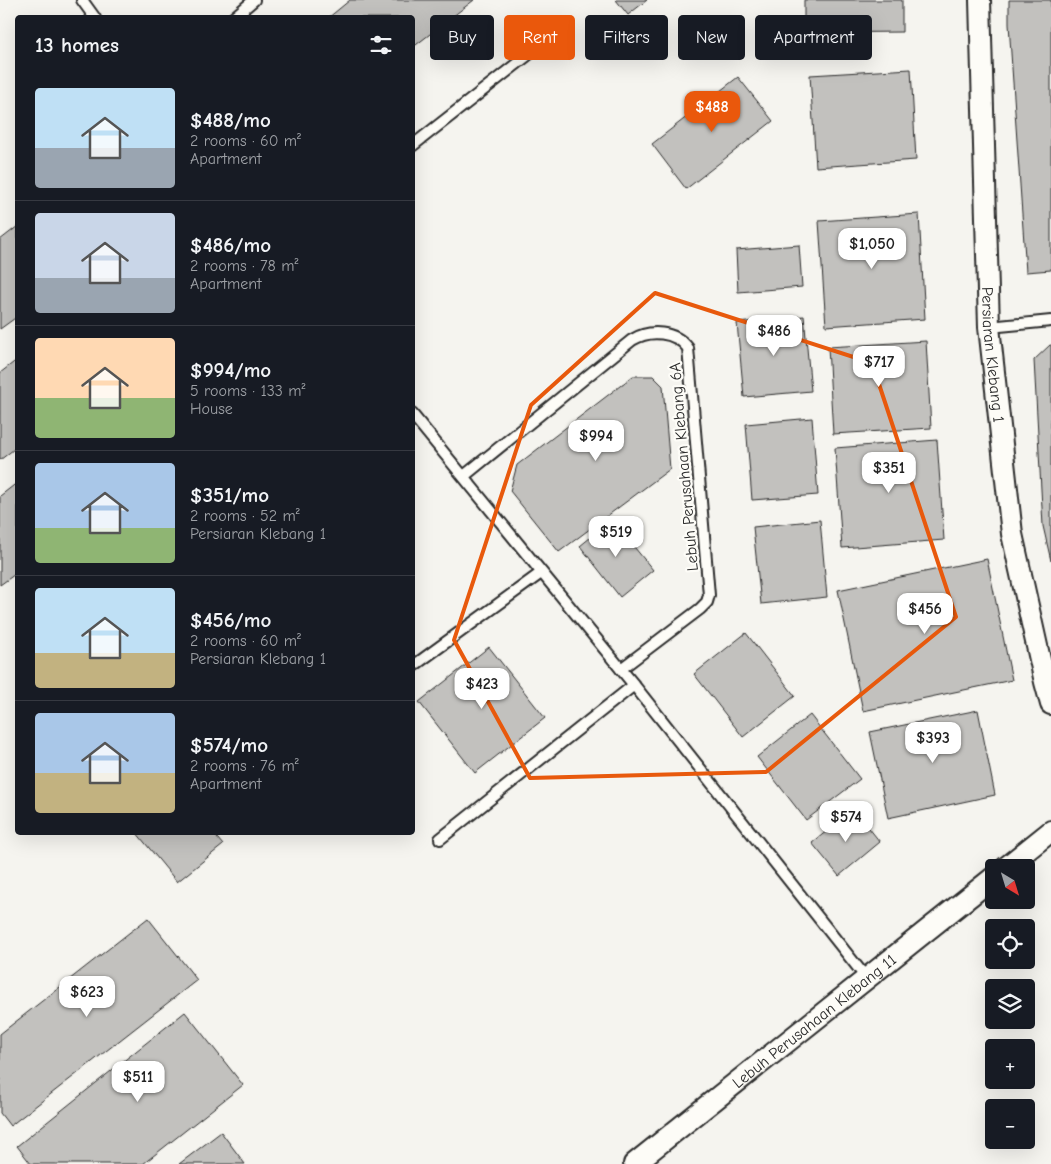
<!DOCTYPE html>
<html lang="en">
<head>
<meta charset="utf-8">
<style>
	:root { --surface:#171b24; --page:#20242c; --text:#f1f3f6; --muted:#9ea1a6; --line:#363941; --accent:#ea580c }
	body { margin:0; font-family:"Comic Neue",sans-serif; background:var(--page); color:var(--text); height:100vh; display:flex; flex-direction:column; font-size:19px; white-space:nowrap }
	* { box-sizing:border-box; margin:0 }
	p { font-size:16px; color:var(--muted) }
	.icon { flex:none; width:28px; height:28px; fill:none; stroke:currentColor; stroke-width:2; stroke-linecap:round; stroke-linejoin:round }
	.map { position:relative; flex:1; overflow:hidden }
	.panel { position:absolute; left:15px; top:15px; width:400px; height:820px; display:flex; flex-direction:column; background:var(--surface); border-radius:5px; box-shadow:0 5px 20px #0002 }
	.panel>* { flex:none }
	.banner { position:absolute; left:430px; top:15px; width:475px; height:45px; display:flex; gap:10px }
	.needle { width:32px; rotate:142deg }
	.controls { position:absolute; left:985px; top:859px; display:grid; gap:10px }
	.controls a { display:grid; place-items:center; width:50px; height:50px; border-radius:5px; background:var(--surface); box-shadow:0 5px 20px #0002; font-size:25px }
	.price { position:absolute; translate:-50% -42px; padding:0 11px; border-radius:10px; background:#fff; color:#222; font-size:16px; line-height:32px; filter:drop-shadow(0 1px 2px #0008) }
	.price::after { content:''; position:absolute; left:50%; top:30px; width:15px; height:11px; margin-left:-8px; background:inherit; clip-path:polygon(0 0,100% 0,50% 100%) }
	.price.on { background:var(--accent); color:#fff }
	ul { padding:0; list-style:none }
	li { display:flex; align-items:center; gap:15px; height:125px; padding:0 20px }
	li+li { border-top:1px solid var(--line) }
	li span { display:grid; place-items:center; flex:none; width:140px; height:100px; border-radius:5px; color:#555 }
	li>.icon { margin-inline-start:auto }
	span .icon { width:60px; height:60px; fill:#fffc; stroke-width:1 }
	li b { font-size:21px }
	h2 { display:flex; justify-content:space-between; align-items:center; height:60px; padding:0 20px; font-size:21px }
	.tag { padding:0 18px; border-radius:5px; background:var(--surface); box-shadow:0 5px 20px #0002; font-size:18px; line-height:45px }
	.tag.on { background:var(--accent); color:#fff }
	.map>svg:first-child { display:block }
	.building { fill:#c2c1be; stroke:#2b2b2b }
	.lines { fill:none; stroke-linecap:round; stroke-linejoin:round }
	.lane-casing { stroke:#2b2b2b; stroke-width:14 }
	.street-casing { stroke:#2b2b2b; stroke-width:24 }
	.lane { stroke:#fdfcf7; stroke-width:10 }
	.street { stroke:#fdfcf7; stroke-width:20 }
	.marked { fill:none; stroke:#e8590c; stroke-width:4; stroke-linejoin:round }
	.labels { text-anchor:middle; stroke-width:4.5; stroke-linejoin:round; paint-order:stroke }
	.street-label { font-size:16px; fill:#2b2b2b; stroke:#fdfcf7 }
</style>
</head>
<body>
<div class="map">
<svg width="1051" height="1164" viewBox="0 0 1051 1164">
	<rect width="100%" height="100%" fill="#f5f4ef"/>
	<filter id="ink" filterUnits="userSpaceOnUse"><feTurbulence type="fractalNoise" baseFrequency=".02" numOctaves="2"/><feDisplacementMap in="SourceGraphic" scale="10" xChannelSelector="R" yChannelSelector="G"/><feConvolveMatrix kernelMatrix="1 2 1 2 8 2 1 2 1" color-interpolation-filters="sRGB"/></filter>
	<g filter="url(#ink)">
		<g class="building">
			<polygon points="350,0 474,0 412,48 412,18 328,18"/>
			<polygon points="616,0 647,0 628,15"/>
			<polygon points="804,0 902,0 902,32 804,33"/>
			<polygon points="1009,0 1051,0 1051,270 1026,272 1009,24"/>
			<polygon points="911,69 916,160 816,167 810,75"/>
			<polygon points="738,77 773,121 686,189 652,144"/>
			<polygon points="919,214 925,319 826,326 819,221"/>
			<polygon points="18,226 18,316 0,329 0,240"/>
			<polygon points="799,245 802,287 738,292 736,250"/>
			<polygon points="804,316 811,391 744,397 737,323"/>
			<polygon points="926,341 931,428 833,434 828,347"/>
			<polygon points="1050,345 1051,345 1051,561 1043,526 1034,360"/>
			<polygon points="18,359 18,446 0,460 0,373"/>
			<polygon points="633,376 653,376 663,386 670,469 559,552 510,491 517,465"/>
			<polygon points="812,418 818,495 752,500 746,424"/>
			<polygon points="937,440 944,540 842,548 835,448"/>
			<polygon points="18,482 18,572 0,585 0,496"/>
			<polygon points="612,520 653,570 620,597 580,546"/>
			<polygon points="820,520 827,597 761,604 753,527"/>
			<polygon points="987,559 1012,680 863,711 838,590"/>
			<polygon points="746,633 795,696 743,737 694,674"/>
			<polygon points="489,647 545,718 475,773 419,702"/>
			<polygon points="978,710 995,795 888,818 870,732"/>
			<polygon points="810,715 860,779 806,820 757,757"/>
			<polygon points="854,809 880,842 839,876 812,843"/>
			<polygon points="136,832 212,832 223,845 177,882"/>
			<polygon points="148,918 197,980 10,1126 0,1113 0,1034"/>
			<polygon points="185,1012 243,1085 143,1164 31,1164 17,1146"/>
			<polygon points="221,1132 245,1164 179,1164"/>
		</g>
		<g class="lines">
			<defs>
				<g id="lane">
					<polyline points="82,0 95,18"/>
					<polyline points="233,18 254,0"/>
					<polyline points="412,146 533,51"/>
					<polyline points="989,327 1051,321"/>
					<polyline points="412,414 634,685 867,979"/>
					<path d="M464,476l168,-136c18,-11 43,-9 56,8l21,247 -2,7 -7,7 -79,60"/>
					<polyline points="412,667 541,573"/>
					<polyline points="440,839 634,685"/>
				</g>
				<g id="street">
					<path id="s1" d="M980,0l9,327 23,207 33,148 6,22"/>
					<polyline points="1005,868 1051,831"/>
					<path id="s2" d="M634,1164l360,-287"/>
				</g>
			</defs>
			<use href="#lane" class="lane-casing"/>
			<use href="#street" class="street-casing"/>
			<use href="#lane" class="lane"/>
			<use href="#street" class="street"/>
		</g>
	</g>
	<path class="marked" d="M655,293l217,70 84,254 -190,155 -236,6 -76,-138 77,-235z"/>
	<g class="labels">
		<g class="street-label">
			<text dy="6" stroke="none"><textPath href="#s1" startOffset="355">Persiaran Klebang 1</textPath></text>
			<text transform="translate(683 467) rotate(-95)" y="6">Lebuh Perusahaan Klebang 6A</text>
			<text dy="6" stroke="none"><textPath href="#s2" startOffset="230">Lebuh Perusahaan Klebang 11</textPath></text>
		</g>
	</g>
</svg>
<div class="controls">
<a><svg class="needle" viewBox="-14 -14 28 28"><path d="M0-13l5 13h-10z" fill="#e53935"/><path d="M0 13l5-13h-10z" fill="#9ea1a6"/></svg></a>
<a><svg class="icon" aria-label="locate" viewBox="0 0 24 24"><circle cx="12" cy="12" r="6"/><path d="M12 2v4M12 18v4M2 12h4M18 12h4"/></svg></a>
<a><svg class="icon" aria-label="layers" viewBox="0 0 24 24"><path d="M12 4l9 5-9 5-9-5zM3 14l9 5 9-5"/></svg></a>
<a>+</a>
<a>−</a>
</div>
<b class="price on" style="left:712px;top:133px">$488</b>
<b class="price" style="left:872px;top:270px">$1,050</b>
<b class="price" style="left:774px;top:357px">$486</b>
<b class="price" style="left:879px;top:388px">$717</b>
<b class="price" style="left:596px;top:462px">$994</b>
<b class="price" style="left:889px;top:494px">$351</b>
<b class="price" style="left:616px;top:558px">$519</b>
<b class="price" style="left:925px;top:635px">$456</b>
<b class="price" style="left:482px;top:710px">$423</b>
<b class="price" style="left:933px;top:764px">$393</b>
<b class="price" style="left:846px;top:843px">$574</b>
<b class="price" style="left:87px;top:1018px">$623</b>
<b class="price" style="left:138px;top:1103px">$511</b>
<div class="banner">
<a class="tag">Buy</a>
<a class="tag on">Rent</a>
<a class="tag">Filters</a>
<a class="tag">New</a>
<a class="tag">Apartment</a>
</div>
<section class="panel">
<h2>13 homes<svg class="icon" aria-label="filters" viewBox="0 0 24 24"><path d="M4 7h16M4 17h16"/><circle cx="9" cy="7" r="2"/><circle cx="15" cy="17" r="2"/></svg></h2>
<ul>
<li><span style="background:linear-gradient(#bfe0f5 60%,#9aa5b1 0)"><svg class="icon" aria-label="home" viewBox="0 0 24 24"><path d="M3 11l9-7 9 7M6 9v11h12V9"/></svg></span><div><b>$488/mo</b><p>2 rooms · 60 m²</p><p>Apartment</p></div></li>
<li><span style="background:linear-gradient(#c9d6e8 65%,#9aa5b1 0)"><svg class="icon" aria-label="home" viewBox="0 0 24 24"><path d="M3 11l9-7 9 7M6 9v11h12V9"/></svg></span><div><b>$486/mo</b><p>2 rooms · 78 m²</p><p>Apartment</p></div></li>
<li><span style="background:linear-gradient(#ffd9b3 60%,#8fb573 0)"><svg class="icon" aria-label="home" viewBox="0 0 24 24"><path d="M3 11l9-7 9 7M6 9v11h12V9"/></svg></span><div><b>$994/mo</b><p>5 rooms · 133 m²</p><p>House</p></div></li>
<li><span style="background:linear-gradient(#a9c7e8 65%,#8fb573 0)"><svg class="icon" aria-label="home" viewBox="0 0 24 24"><path d="M3 11l9-7 9 7M6 9v11h12V9"/></svg></span><div><b>$351/mo</b><p>2 rooms · 52 m²</p><p>Persiaran Klebang 1</p></div></li>
<li><span style="background:linear-gradient(#bfe0f5 65%,#c2b280 0)"><svg class="icon" aria-label="home" viewBox="0 0 24 24"><path d="M3 11l9-7 9 7M6 9v11h12V9"/></svg></span><div><b>$456/mo</b><p>2 rooms · 60 m²</p><p>Persiaran Klebang 1</p></div></li>
<li><span style="background:linear-gradient(#a9c7e8 60%,#c2b280 0)"><svg class="icon" aria-label="home" viewBox="0 0 24 24"><path d="M3 11l9-7 9 7M6 9v11h12V9"/></svg></span><div><b>$574/mo</b><p>2 rooms · 76 m²</p><p>Apartment</p></div></li>
</ul>
</section>
</div>
</body>
</html>
